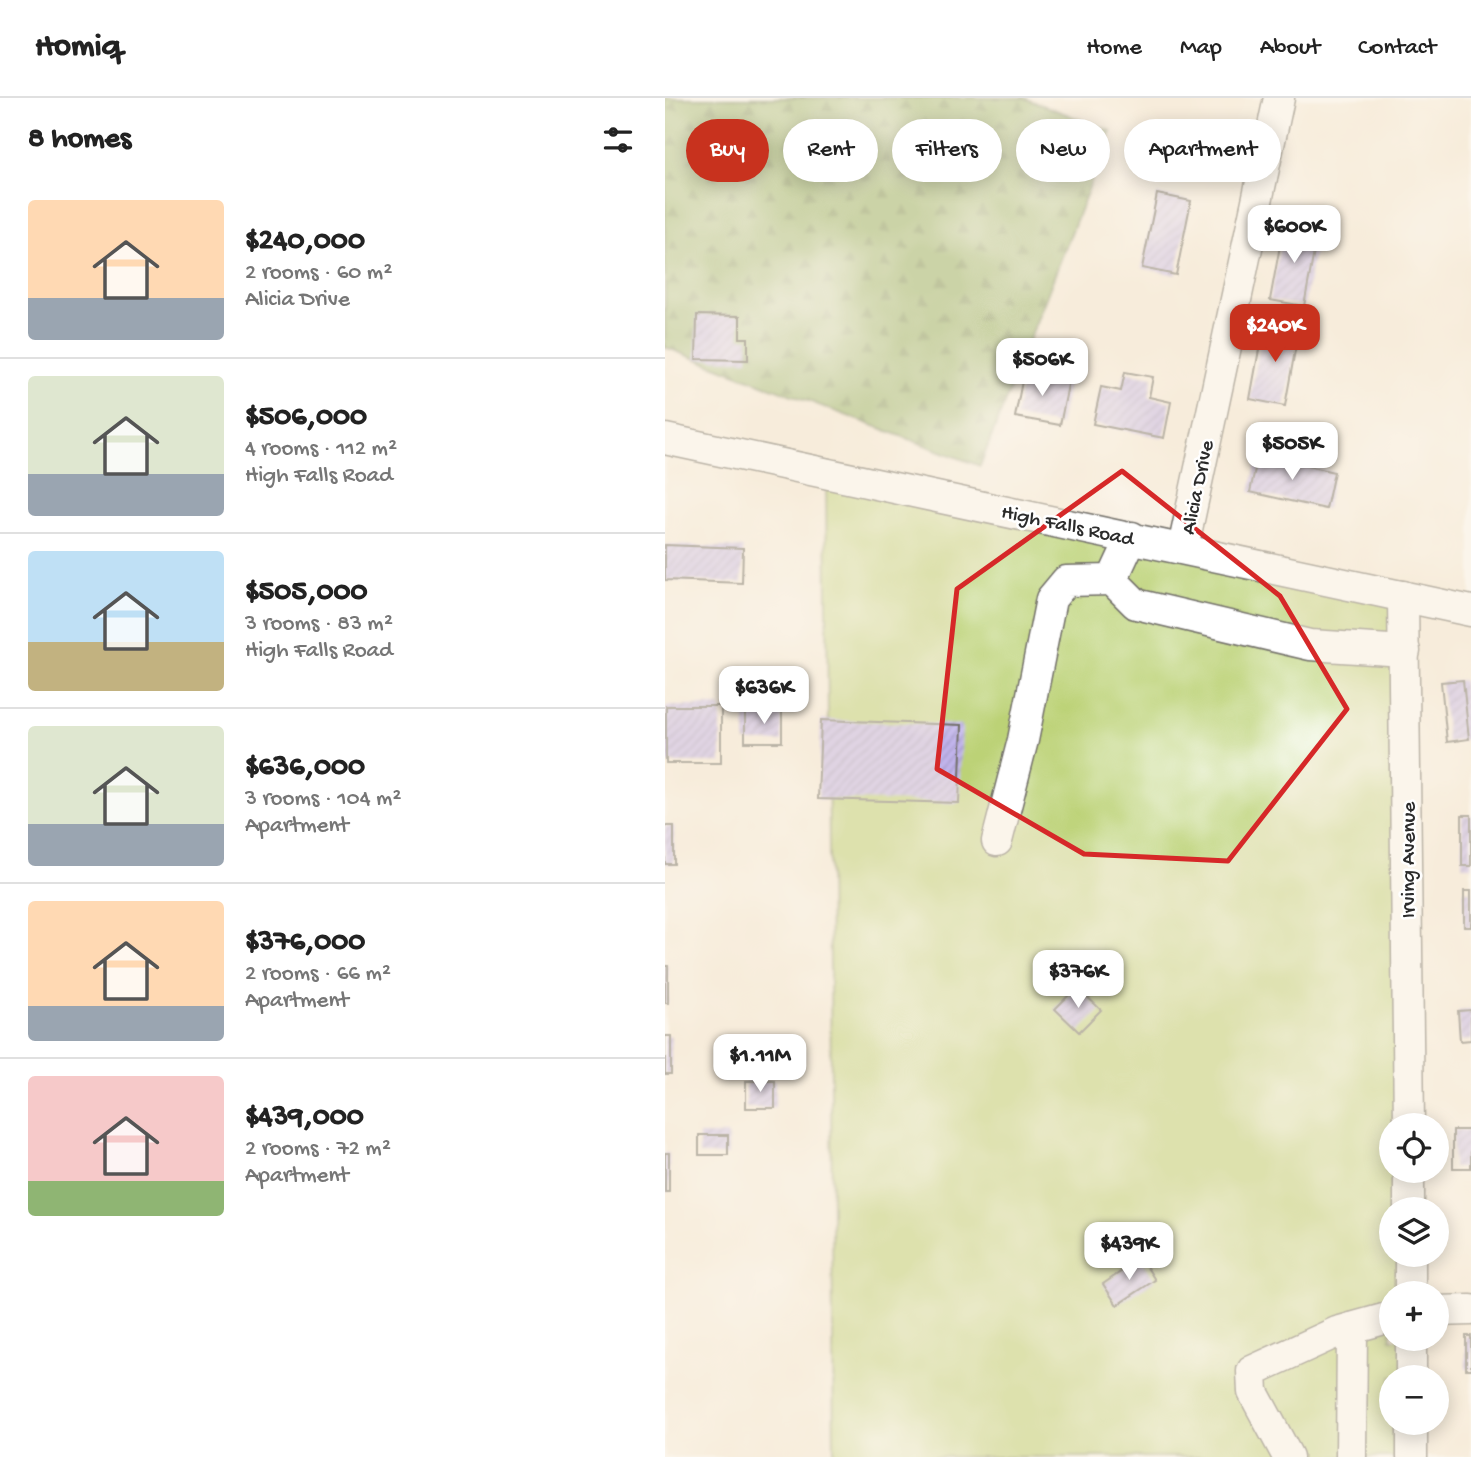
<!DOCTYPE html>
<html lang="en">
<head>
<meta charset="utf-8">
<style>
	:root { --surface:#fff; --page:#f2f2f2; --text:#222; --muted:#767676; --line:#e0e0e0; --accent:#c8321e }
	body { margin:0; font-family:"Gochi Hand",sans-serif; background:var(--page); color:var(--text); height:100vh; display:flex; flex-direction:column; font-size:26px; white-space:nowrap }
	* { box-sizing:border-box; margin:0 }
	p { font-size:23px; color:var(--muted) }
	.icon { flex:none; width:38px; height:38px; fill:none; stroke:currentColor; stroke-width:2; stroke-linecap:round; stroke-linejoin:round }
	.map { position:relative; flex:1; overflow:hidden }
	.details { display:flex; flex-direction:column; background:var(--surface); width:665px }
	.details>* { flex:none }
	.top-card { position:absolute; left:21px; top:21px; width:665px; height:63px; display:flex; gap:14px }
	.tools { position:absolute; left:714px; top:1015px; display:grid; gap:14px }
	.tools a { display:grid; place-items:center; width:70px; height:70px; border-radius:50%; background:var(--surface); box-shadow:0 4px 18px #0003; font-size:35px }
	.price { position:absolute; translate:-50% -60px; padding:0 16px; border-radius:14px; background:#fff; color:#222; font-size:23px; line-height:46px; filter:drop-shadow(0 2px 4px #0008) }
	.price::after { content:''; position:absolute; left:50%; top:42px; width:21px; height:16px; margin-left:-10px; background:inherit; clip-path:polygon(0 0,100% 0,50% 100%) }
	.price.on { background:var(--accent); color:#fff }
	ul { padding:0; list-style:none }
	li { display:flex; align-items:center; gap:21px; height:175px; padding:0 28px }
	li+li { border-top:2px solid var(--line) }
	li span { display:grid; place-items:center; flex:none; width:196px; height:140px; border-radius:7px; color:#555 }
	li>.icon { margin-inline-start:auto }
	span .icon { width:84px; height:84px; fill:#fffc; stroke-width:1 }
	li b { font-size:30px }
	h2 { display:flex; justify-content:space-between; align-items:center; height:84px; padding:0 28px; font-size:30px }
	.chip { padding:0 24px; border-radius:32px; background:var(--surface); box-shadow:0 4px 18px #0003; font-size:24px; line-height:63px }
	.chip.on { background:var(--accent); color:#fff }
	header { display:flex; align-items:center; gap:42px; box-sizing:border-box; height:98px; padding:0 35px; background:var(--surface); border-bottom:2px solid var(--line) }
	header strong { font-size:33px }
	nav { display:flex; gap:38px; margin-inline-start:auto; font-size:24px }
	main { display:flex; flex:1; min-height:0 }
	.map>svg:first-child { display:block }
	.forest { fill:url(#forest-firs); stroke:#607049; stroke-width:2 }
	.park { fill:#bcd276; stroke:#747e50; stroke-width:2 }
	.building { fill:url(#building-hatch) }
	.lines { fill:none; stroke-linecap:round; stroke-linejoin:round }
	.minor-casing { stroke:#726f69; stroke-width:33 }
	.minor { stroke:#fff; stroke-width:30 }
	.marked { fill:none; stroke:#d62828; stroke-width:5; stroke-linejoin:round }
	.labels { text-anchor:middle; stroke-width:5; stroke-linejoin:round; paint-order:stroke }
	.street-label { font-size:21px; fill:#2b2b2b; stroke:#fff }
</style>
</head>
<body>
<header>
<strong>Homiq</strong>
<nav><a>Home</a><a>Map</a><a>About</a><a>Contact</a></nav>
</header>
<main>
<section class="details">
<h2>8 homes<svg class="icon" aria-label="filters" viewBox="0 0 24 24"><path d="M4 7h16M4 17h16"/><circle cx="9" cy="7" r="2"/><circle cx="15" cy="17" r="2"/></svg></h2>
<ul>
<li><span style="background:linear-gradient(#ffd9b3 70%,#9aa5b1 0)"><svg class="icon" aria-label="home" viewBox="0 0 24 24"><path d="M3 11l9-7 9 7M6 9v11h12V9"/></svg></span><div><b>$240,000</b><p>2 rooms · 60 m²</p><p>Alicia Drive</p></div></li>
<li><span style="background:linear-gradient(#dfe7d0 70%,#9aa5b1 0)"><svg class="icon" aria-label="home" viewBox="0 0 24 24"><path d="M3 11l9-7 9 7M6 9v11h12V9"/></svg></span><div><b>$506,000</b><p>4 rooms · 112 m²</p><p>High Falls Road</p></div></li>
<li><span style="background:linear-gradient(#bfe0f5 65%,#c2b280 0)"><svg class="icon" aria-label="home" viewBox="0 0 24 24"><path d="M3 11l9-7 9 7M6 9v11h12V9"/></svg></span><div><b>$505,000</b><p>3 rooms · 83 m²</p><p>High Falls Road</p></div></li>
<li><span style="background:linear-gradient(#dfe7d0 70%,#9aa5b1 0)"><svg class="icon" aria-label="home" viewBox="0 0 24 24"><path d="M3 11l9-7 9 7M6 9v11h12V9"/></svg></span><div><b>$636,000</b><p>3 rooms · 104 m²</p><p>Apartment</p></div></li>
<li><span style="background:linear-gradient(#ffd9b3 75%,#9aa5b1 0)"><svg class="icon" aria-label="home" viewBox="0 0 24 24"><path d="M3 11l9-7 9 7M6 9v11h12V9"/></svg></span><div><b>$376,000</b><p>2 rooms · 66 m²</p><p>Apartment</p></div></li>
<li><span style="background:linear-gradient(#f6c9c9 75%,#8fb573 0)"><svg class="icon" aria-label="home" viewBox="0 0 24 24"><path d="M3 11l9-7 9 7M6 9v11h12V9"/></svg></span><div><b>$439,000</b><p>2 rooms · 72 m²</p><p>Apartment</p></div></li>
</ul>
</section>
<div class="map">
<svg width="806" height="1359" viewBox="0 0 806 1359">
	<defs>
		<pattern id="forest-firs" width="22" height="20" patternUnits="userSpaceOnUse" patternTransform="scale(1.75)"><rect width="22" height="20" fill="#95b467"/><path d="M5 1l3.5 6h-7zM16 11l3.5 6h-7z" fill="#7a9355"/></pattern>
		<pattern id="building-hatch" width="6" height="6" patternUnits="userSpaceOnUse" patternTransform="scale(1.75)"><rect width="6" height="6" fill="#c2b5ed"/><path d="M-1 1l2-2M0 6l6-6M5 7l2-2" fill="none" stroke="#9e93c0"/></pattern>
	</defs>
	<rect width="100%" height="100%" fill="#fff"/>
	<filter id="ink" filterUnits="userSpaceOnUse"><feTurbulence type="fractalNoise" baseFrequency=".0143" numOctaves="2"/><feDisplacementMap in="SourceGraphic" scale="14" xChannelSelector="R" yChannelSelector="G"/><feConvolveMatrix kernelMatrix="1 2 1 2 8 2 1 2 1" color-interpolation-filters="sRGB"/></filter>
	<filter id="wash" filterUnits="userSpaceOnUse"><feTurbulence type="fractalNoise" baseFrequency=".00686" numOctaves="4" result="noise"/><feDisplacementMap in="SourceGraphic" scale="28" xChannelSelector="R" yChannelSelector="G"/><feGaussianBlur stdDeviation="1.57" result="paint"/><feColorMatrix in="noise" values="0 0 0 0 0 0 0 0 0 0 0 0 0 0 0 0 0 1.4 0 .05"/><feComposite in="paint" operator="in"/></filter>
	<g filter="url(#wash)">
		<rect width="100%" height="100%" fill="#f7ecdb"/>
		<polygon class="forest" points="0,0 359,0 446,33 315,368 0,249"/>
		<polygon class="park" points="161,384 735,506 742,1027 726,1027 726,1073 743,1073 744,1111 726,1111 726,1157 744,1157 745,1195 726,1195 726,1241 746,1241 746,1279 726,1279 726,1325 747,1325 747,1359 169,1359"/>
		<g id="blocks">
			<g class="building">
				<polygon points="492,96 526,103 511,177 477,170"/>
				<polygon points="619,126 653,132 639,208 605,202"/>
				<polygon points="32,217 75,218 75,240 83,240 83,262 31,261"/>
				<polygon points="599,224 634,230 620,308 585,301"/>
				<polygon points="359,273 404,282 395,327 350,319"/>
				<polygon points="460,274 488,279 484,299 506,304 499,340 428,326 436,289 456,293"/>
				<polygon points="593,357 669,374 661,411 585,394"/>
				<polygon points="0,447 78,450 77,485 0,482"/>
				<polygon points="798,582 804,641 782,644 776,584"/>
				<rect x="1" y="608" width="55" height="57"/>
				<rect x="80" y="613" width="37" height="31"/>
				<polygon points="156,622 297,627 294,705 153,701"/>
				<rect x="797" y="717" width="9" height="51"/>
				<rect x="0" y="728" width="9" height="38"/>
				<rect x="799" y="793" width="7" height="36"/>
				<rect x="0" y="868" width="3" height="37"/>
				<polygon points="412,889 436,912 414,934 390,911"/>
				<polygon points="806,912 806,942 795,943 793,913"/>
				<rect x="0" y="938" width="6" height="38"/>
				<rect x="81" y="983" width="29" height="27"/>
				<rect x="788" y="1032" width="18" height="38"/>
				<rect x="34" y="1037" width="29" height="20"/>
				<rect x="0" y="1055" width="4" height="39"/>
				<polygon points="476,1160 490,1182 452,1207 438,1186"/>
				<rect x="801" y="1238" width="5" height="33"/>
			</g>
		</g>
	</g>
	<g filter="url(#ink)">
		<use href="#blocks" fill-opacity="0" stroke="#726f69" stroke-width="2"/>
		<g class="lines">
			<defs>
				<g id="minor">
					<polyline points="0,341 806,513"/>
					<polyline points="518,450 614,0"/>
					<polyline points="447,482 471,506 645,547 740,553"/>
					<polyline points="738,498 744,1027"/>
					<polyline points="332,743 358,642 386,501 401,483 447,482 467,439"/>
					<polyline points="744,1073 744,1111"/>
					<polyline points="745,1157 745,1195"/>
					<polyline points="772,1213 806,1212"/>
					<polyline points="746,1241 746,1279"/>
					<polyline points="747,1325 747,1359"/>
					<polyline points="623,1359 588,1294 587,1273 672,1234 726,1219"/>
					<polyline points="686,1359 687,1230"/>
				</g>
			</defs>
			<use href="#minor" class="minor-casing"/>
			<use href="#minor" class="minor"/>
		</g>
	</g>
	<path d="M0 0H806V1359H0ZM457,373l158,125 67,113 -119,152 -144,-7 -147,-85 20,-180z" fill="#f7ecdb" fill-opacity=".55" fill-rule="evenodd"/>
	<path class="marked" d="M457,373l158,125 67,113 -119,152 -144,-7 -147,-85 20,-180z"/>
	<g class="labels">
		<g class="street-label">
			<text transform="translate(531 389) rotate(-78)" y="7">Alicia Drive</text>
			<text transform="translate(403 426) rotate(12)" y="7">High Falls Road</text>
			<text transform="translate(742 762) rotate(-90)" y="7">Irving Avenue</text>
		</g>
	</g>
</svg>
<div class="tools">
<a><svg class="icon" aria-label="locate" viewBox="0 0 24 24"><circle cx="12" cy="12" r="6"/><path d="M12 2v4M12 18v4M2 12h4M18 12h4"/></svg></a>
<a><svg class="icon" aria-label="layers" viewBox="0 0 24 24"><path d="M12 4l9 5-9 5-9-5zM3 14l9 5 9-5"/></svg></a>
<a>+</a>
<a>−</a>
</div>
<b class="price" style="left:629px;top:167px">$600K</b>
<b class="price on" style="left:610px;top:266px">$240K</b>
<b class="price" style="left:377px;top:300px">$506K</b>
<b class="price" style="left:627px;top:384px">$505K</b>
<b class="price" style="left:99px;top:628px">$636K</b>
<b class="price" style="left:413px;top:912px">$376K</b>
<b class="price" style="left:95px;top:996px">$1.11M</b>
<b class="price" style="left:464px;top:1184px">$439K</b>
<div class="top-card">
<a class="chip on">Buy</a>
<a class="chip">Rent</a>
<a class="chip">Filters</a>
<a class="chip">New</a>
<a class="chip">Apartment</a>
</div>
</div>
</main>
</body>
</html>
